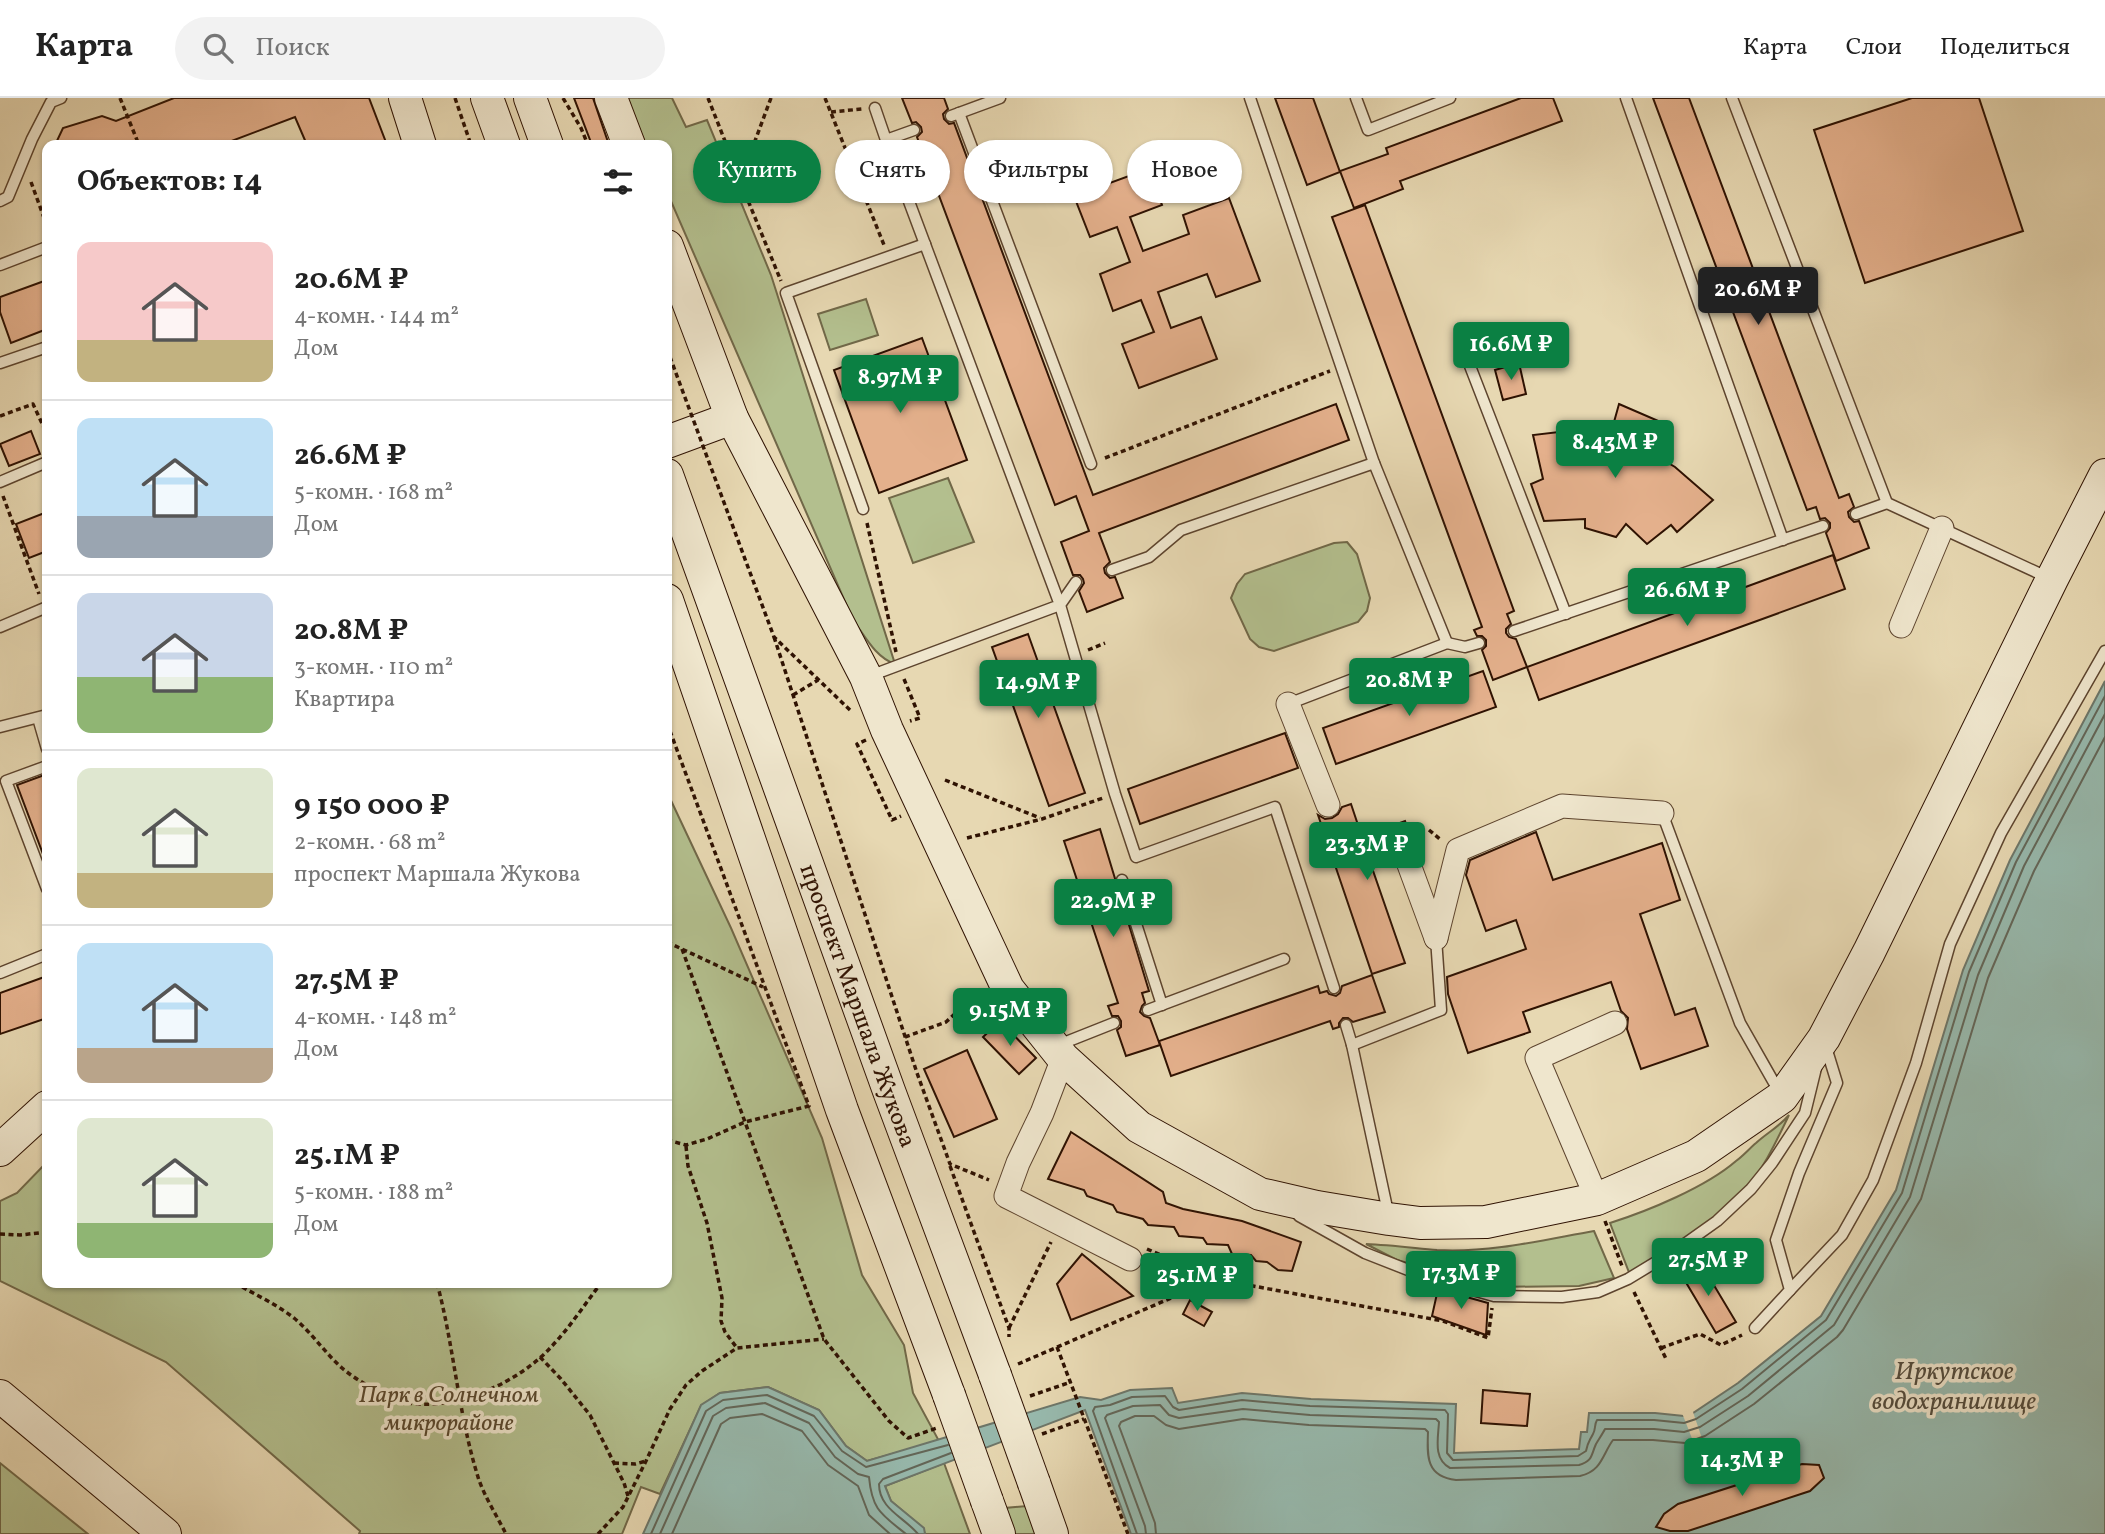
<!DOCTYPE html>
<html lang="ru">
<head>
<meta charset="utf-8">
<style>
	:root { --surface:#fff; --page:#f2f2f2; --text:#222; --muted:#767676; --line:#e0e0e0; --accent:#0b8043 }
	body { margin:0; font-family:Vollkorn,serif; background:var(--page); color:var(--text); height:100vh; display:flex; flex-direction:column; font-size:26px; white-space:nowrap }
	* { box-sizing:border-box; margin:0 }
	p { font-size:23px; color:var(--muted) }
	.icon { flex:none; width:38px; height:38px; fill:none; stroke:currentColor; stroke-width:2; stroke-linecap:round; stroke-linejoin:round }
	.map { position:relative; flex:1; overflow:hidden }
	.sheet { position:absolute; left:42px; top:42px; width:630px; height:1148px; display:flex; flex-direction:column; background:var(--surface); border-radius:14px; box-shadow:0 2px 5px #0004 }
	.sheet>* { flex:none }
	.guide { position:absolute; left:693px; top:42px; width:665px; height:63px; display:flex; gap:14px }
	.price { position:absolute; translate:-50% -60px; padding:0 16px; border-radius:7px; background:var(--accent); color:#fff; font-size:23px; line-height:46px; filter:drop-shadow(0 2px 4px #0008) }
	.price::after { content:''; position:absolute; left:50%; top:42px; width:21px; height:16px; margin-left:-10px; background:inherit; clip-path:polygon(0 0,100% 0,50% 100%) }
	.price.selected { background:#222; color:#fff }
	ul { padding:0; list-style:none }
	li { display:flex; align-items:center; gap:21px; height:175px; padding:0 35px }
	li+li { border-top:2px solid var(--line) }
	li span { display:grid; place-items:center; flex:none; width:196px; height:140px; border-radius:14px; color:#555 }
	li>.icon { margin-inline-start:auto }
	span .icon { width:84px; height:84px; fill:#fffc; stroke-width:1 }
	li b { font-size:30px }
	h2 { display:flex; justify-content:space-between; align-items:center; height:84px; padding:0 35px; font-size:30px }
	.tag { padding:0 24px; border-radius:32px; background:var(--surface); box-shadow:0 2px 5px #0004; font-size:24px; line-height:63px }
	.tag.selected { background:var(--accent); color:#fff }
	header { display:flex; align-items:center; gap:42px; box-sizing:border-box; height:98px; padding:0 35px; background:var(--surface); border-bottom:2px solid var(--line) }
	header strong { font-size:33px }
	nav { display:flex; gap:38px; margin-inline-start:auto; font-size:24px }
	.search { width:490px; height:63px; background:var(--page); display:flex; align-items:center; gap:18px; box-sizing:border-box; padding:0 24px; border-radius:38px; color:var(--muted); font-size:26px }
	.map>svg:first-child { display:block }
	.green { fill:#b3bf8e; stroke:#716848; stroke-width:2 }
	.water { fill:#97b9ad; stroke:#6d7669; stroke-width:2 }
	.pier { fill:#e7d8b2 }
	.lines { fill:none; stroke-linecap:round; stroke-linejoin:round }
	.shore { stroke:#636658; stroke-width:2 }
	.building { fill:#e4b08c; stroke:#2f1202; stroke-width:2 }
	.lane-casing { stroke:#5d442e; stroke-width:13 }
	.street-casing { stroke:#5d442e; stroke-width:25 }
	.secondary-casing { stroke:#2f1202; stroke-width:34 }
	.path { stroke:#2f1202; stroke-width:3.5; stroke-dasharray:5 3.5; stroke-linecap:butt }
	.lane { stroke:#efe6cd; stroke-width:10 }
	.street { stroke:#efe6cd; stroke-width:23 }
	.secondary { stroke:#efe6cd; stroke-width:32 }
	.secondary-bridge-casing { stroke:#2f1202; stroke-width:34; stroke-linecap:butt }
	.path-bridge { stroke:#2f1202; stroke-width:3.5; stroke-dasharray:5 3.5; stroke-linecap:butt }
	.secondary-bridge { stroke:#efe6cd; stroke-width:32 }
	.labels { text-anchor:middle; stroke-width:7; stroke-linejoin:round; paint-order:stroke }
	.street-label { font-size:24px; fill:#2f1202; stroke:#efe6cd }
	.park-label { font-size:24px; font-style:italic; fill:#57462c; stroke:#efe6cd }
	.water-label { font-size:26px; font-style:italic; fill:#534c3e; stroke:#efe6cd }
</style>
</head>
<body>
<header>
<strong>Карта</strong>
<div class="search"><svg class="icon" aria-label="search" viewBox="0 0 24 24"><circle cx="10" cy="10" r="6"/><path d="M15 15l6 6"/></svg>Поиск</div>
<nav><a>Карта</a><a>Слои</a><a>Поделиться</a></nav>
</header>
<div class="map">
<svg width="2105" height="1436" viewBox="0 0 2105 1436">
	<rect width="100%" height="100%" fill="#e7d8b2"/>
	<filter id="stains"><feTurbulence type="fractalNoise" baseFrequency=".00286" numOctaves="4"/><feColorMatrix values="0 0 0 0 .2 0 0 0 0 .09 0 0 0 0 .02 0 0 0 .5 -.17"/></filter>
	<radialGradient id="worn" r=".72"><stop offset=".6" stop-color="#630" stop-opacity="0"/><stop offset="1" stop-color="#630" stop-opacity=".3"/></radialGradient>
	<g class="green">
		<path d="M626,0h46l14,29 21,-7 64,155 124,389c-20,-7 -30,-28 -42,-44l-186,-428v-47h-21z"/>
		<polygon points="866,201 878,237 830,252 818,216"/>
		<polygon points="948,380 974,444 913,465 889,400"/>
		<polygon points="1347,444 1357,456 1370,500 1367,513 1358,524 1274,553 1259,549 1250,541 1231,500 1237,486 1245,476 1334,445"/>
		<polygon points="667,694 731,830 822,1040 862,1177 904,1247 913,1295 939,1343 867,1363 846,1348 819,1312 768,1289 720,1295 701,1308 660,1396 641,1389 622,1436 359,1436 360,1433 166,1264 0,1183 0,1103 17,1095 47,1064 47,1185 667,1185"/>
		<path d="M1789,1017c-13,27 -26,55 -46,78 -31,35 -75,57 -113,82l-20,-52c38,-12 96,-36 126,-62 7,-5 13,-12 20,-18 12,-11 23,-16 33,-28z"/>
		<path d="M1594,1133l20,47 -35,8 -85,1 -97,-27 -31,-16c24,1 48,4 71,6 53,3 106,-10 157,-19z"/>
		<polygon points="0,1365 88,1436 0,1436"/>
		<polygon points="944,1365 970,1436 925,1436 923,1430 891,1403 885,1388"/>
		<polygon points="1027,1408 1037,1436 1014,1436 1005,1410"/>
	</g>
	<polygon class="water" points="2105,583 2105,1436 1131,1436 1085,1312 885,1388 891,1403 924,1430 925,1436 643,1436 701,1307 720,1295 768,1289 819,1312 846,1348 867,1363 1080,1299 1101,1302 1130,1292 1172,1290 1178,1305 1242,1295 1311,1301 1456,1306 1454,1355 1579,1351 1581,1334 1587,1334 1589,1315 1655,1315 1684,1318 1693,1315 1738,1285 1821,1218 1896,1092 1963,872 2010,762"/>
	<polygon class="pier" points="1692,1311 1715,1379 1708,1381 1682,1315"/>
	<g class="lines">
		<g class="shore">
			<polyline points="651,1436 706,1313 723,1302 767,1297 814,1318 842,1353 866,1369 948,1347"/>
			<path d="M660,1436l53,-118 13,-8 39,-5 44,20 26,34 23,17 11,3c3,33 12,37 37,57"/>
			<polyline points="672,1436 721,1326 730,1320 762,1316 802,1333 828,1367 858,1388 869,1417 890,1436"/>
			<path d="M918,1436c-14,-17 -39,-25 -39,-50l4,-5 68,-26"/>
			<path d="M1137,1436l-44,-123 2,-4 15,-2 22,-8 33,-1 8,11 6,3 63,-10 68,6 135,4 3,4 -1,39 6,7 125,-4 8,-5c2,-10 3,-9 7,-17 3,-5 1,-9 4,-14h57l30,3 12,-4 46,-30 84,-69 76,-127 67,-221 47,-110 89,-166"/>
			<path d="M1146,1436l-1,-8 -40,-108 2,-3 26,-9 27,-1 9,10 10,3 64,-9 67,6 126,4 3,3c-1,17 -6,37 11,46l129,-3c14,-4 12,-10 17,-21 3,-5 7,-11 9,-15h49l30,3 16,-5 48,-31 86,-71 76,-128 68,-222 46,-109 81,-152"/>
			<path d="M1156,1436l-1,-11 -36,-97 2,-4 14,-6h19l12,9 13,4 64,-10 66,6 116,4 3,3c-1,24 -2,45 28,48l124,-4c22,-5 22,-21 33,-36h40l32,3 20,-7 49,-32 83,-67 6,-7 78,-131 67,-221 46,-107 71,-134"/>
		</g>
	</g>
	<g class="building">
		<polygon points="174,0 369,0 387,47 307,47 295,19 221,47 55,47 63,30 102,18 116,23"/>
		<polygon points="574,0 593,0 609,47 592,47"/>
		<polygon points="902,0 944,0 948,11 943,16 944,21 949,26 954,25 1093,397 1336,306 1349,342 1099,435 1110,464 1104,470 1105,475 1110,480 1115,479 1123,500 1087,514 1079,493 1084,485 1083,481 1080,477 1073,477 1061,444 1089,433 1076,398 1055,407 917,39 922,34 921,29 916,24 912,25"/>
		<polygon points="1275,0 1313,0 1340,74 1307,87"/>
		<polygon points="1521,0 1553,0 1562,23 1400,83 1403,91 1354,110 1340,73 1388,56 1386,50"/>
		<polygon points="1653,0 1689,0 1839,400 1849,396 1854,409 1848,414 1849,419 1854,424 1859,423 1869,450 1836,463 1826,435 1830,430 1830,425 1825,420 1820,421 1816,409 1807,412"/>
		<polygon points="1912,0 1979,0 2023,133 1865,185 1814,32"/>
		<polygon points="1148,71 1162,107 1130,119 1143,153 1189,136 1183,117 1229,100 1260,183 1216,199 1207,176 1158,194 1171,230 1201,219 1217,261 1139,290 1122,246 1154,234 1141,202 1113,213 1100,176 1130,164 1117,129 1090,139 1074,98"/>
		<polygon points="1365,107 1514,513 1507,516 1511,526 1506,531 1506,535 1509,539 1516,541 1527,569 1493,582 1482,552 1486,548 1486,542 1482,538 1477,538 1474,532 1482,529 1332,119"/>
		<polygon points="47,182 47,231 11,245 0,214 0,199"/>
		<polygon points="922,240 967,362 879,395 834,272"/>
		<polygon points="1519,265 1526,296 1503,302 1495,272"/>
		<polygon points="1619,306 1663,325 1650,354 1675,369 1713,402 1677,434 1671,427 1647,446 1626,426 1616,439 1585,430 1585,421 1544,423 1531,386 1543,381 1533,337 1576,332 1609,342"/>
		<polygon points="31,333 40,356 9,368 0,346"/>
		<polygon points="47,414 47,453 29,460 16,426"/>
		<polygon points="1833,457 1845,491 1539,602 1527,569"/>
		<polygon points="1028,536 1085,695 1049,708 992,549"/>
		<polygon points="1483,573 1496,609 1336,666 1323,630"/>
		<polygon points="1285,635 1298,670 1140,726 1128,691"/>
		<polygon points="47,676 47,764 46,764 17,687"/>
		<polygon points="1351,706 1362,739 1405,723 1414,748 1370,764 1405,865 1372,876 1318,717 1325,721 1332,720 1338,716 1342,709"/>
		<polygon points="1100,731 1149,893 1142,895 1145,905 1142,908 1140,914 1144,918 1150,920 1160,947 1126,958 1117,932 1121,929 1121,923 1118,918 1112,918 1108,908 1118,905 1064,743"/>
		<polygon points="1536,734 1553,782 1662,745 1680,802 1640,816 1675,917 1695,910 1708,948 1641,971 1627,931 1628,920 1621,913 1611,884 1523,914 1530,934 1468,955 1448,896 1447,879 1526,851 1516,822 1486,833 1466,777 1470,762"/>
		<polygon points="1372,877 1385,914 1353,924 1348,920 1343,920 1339,925 1339,929 1333,931 1330,923 1171,978 1159,943 1318,888 1320,895 1327,893 1329,896 1336,898 1340,895 1342,888"/>
		<polygon points="47,878 47,920 0,936 0,895"/>
		<polygon points="1000,923 1036,960 1019,976 983,939"/>
		<polygon points="967,952 997,1021 954,1039 924,971"/>
		<polygon points="1071,1034 1163,1094 1166,1105 1183,1111 1242,1123 1301,1144 1292,1173 1278,1172 1267,1164 1256,1163 1251,1157 1232,1156 1228,1147 1207,1146 1203,1140 1179,1138 1174,1129 1148,1127 1143,1121 1117,1114 1113,1107 1087,1098 1084,1092 1048,1081"/>
		<polygon points="1082,1156 1133,1198 1071,1222 1057,1186"/>
		<polygon points="1700,1164 1736,1224 1716,1235 1681,1176"/>
		<polygon points="1438,1191 1488,1205 1486,1237 1432,1218"/>
		<polygon points="1190,1202 1212,1214 1204,1228 1183,1216"/>
		<polygon points="1483,1292 1530,1296 1527,1328 1481,1325"/>
		<polygon points="1802,1366 1819,1367 1824,1380 1810,1393 1688,1433 1670,1433 1656,1429 1664,1416 1678,1406"/>
	</g>
	<g class="lines">
		<defs>
			<g id="lane">
				<polyline points="1250,0 1374,365"/>
				<polyline points="1356,0 1368,32 1450,0"/>
				<polyline points="1626,0 1783,442"/>
				<polyline points="1732,0 1887,405 2049,480"/>
				<polyline points="875,10 886,42"/>
				<polyline points="959,15 1091,366"/>
				<polyline points="951,18 1000,0"/>
				<polyline points="0,103 8,99 32,41 51,4 61,0"/>
				<polyline points="0,167 47,149"/>
				<polyline points="0,265 47,249"/>
				<polyline points="1470,268 1566,516"/>
				<polyline points="0,384 47,364"/>
				<polyline points="863,411 786,195 925,146"/>
				<polyline points="1856,416 1887,405"/>
				<polyline points="1112,472 1149,459 1181,432 1374,365 1447,545"/>
				<polyline points="1076,484 1060,507 1115,696 1136,759 1275,709 1334,890"/>
				<polyline points="0,529 47,509"/>
				<polyline points="1514,533 1823,428"/>
				<polyline points="867,579 1060,507 886,42 914,32"/>
				<polyline points="1288,606 1447,545 1465,549 1479,545"/>
				<polyline points="38,620 47,651"/>
				<polyline points="0,629 47,617"/>
				<polyline points="47,668 6,683 47,791"/>
				<polyline points="1662,715 1740,925 1781,997"/>
				<polyline points="1122,782 1162,907"/>
				<polyline points="0,875 47,856"/>
				<polyline points="1148,912 1284,861"/>
				<polyline points="1346,927 1352,947 1389,1119"/>
				<polyline points="1352,947 1441,912 1436,840"/>
				<polyline points="1056,948 1114,925"/>
				<polyline points="1299,1118 1365,1155 1426,1179 1494,1198 1562,1199 1598,1194 1628,1181 1679,1150 1717,1123 1751,1091 1772,1065 1805,1015 1816,970"/>
				<polyline points="1790,1192 1842,1137 1873,1082 1916,965 1950,846 2001,735 2105,553"/>
				<polyline points="1755,1230 1790,1192 1776,1142 1799,1075 1837,985 1825,946"/>
			</g>
			<g id="street">
				<polyline points="1901,528 1942,430"/>
				<polyline points="1288,606 1328,707"/>
				<polyline points="1408,764 1436,840"/>
				<polyline points="1436,840 1458,752 1562,708 1662,715"/>
				<polyline points="1063,960 1042,1015 1018,1065 1006,1098 1130,1161"/>
				<polyline points="1597,1101 1537,960 1615,925"/>
			</g>
			<g id="secondary">
				<polyline points="405,0 420,47"/>
				<polyline points="487,0 504,47"/>
				<polyline points="530,0 547,47"/>
				<polyline points="611,0 629,47"/>
				<polyline points="667,148 732,320 866,579 887,632 1008,891 1063,960 1139,1029 1260,1096 1317,1109 1389,1121 1420,1125 1486,1124 1597,1101 1696,1058 1782,999 1824,940 1869,854 2052,481 2105,377"/>
				<polyline points="667,344 732,320"/>
				<path id="s1" d="M667,377l222,616 106,284"/>
				<polyline points="667,502 842,1012 949,1297"/>
				<polyline points="0,1052 47,1009"/>
				<polyline points="0,1298 165,1436"/>
				<polyline points="1034,1385 1052,1436"/>
				<polyline points="987,1403 999,1436"/>
			</g>
		</defs>
		<use href="#lane" class="lane-casing"/>
		<use href="#street" class="street-casing"/>
		<use href="#secondary" class="secondary-casing"/>
		<g class="path">
			<polyline points="120,0 139,47"/>
			<polyline points="455,0 471,47"/>
			<polyline points="563,0 581,30 588,47"/>
			<polyline points="708,0 740,81"/>
			<polyline points="771,0 740,83 781,183"/>
			<polyline points="825,0 884,147"/>
			<polyline points="831,14 862,11"/>
			<polyline points="459,47 470,43"/>
			<polyline points="31,84 47,128"/>
			<polyline points="0,318 33,306 47,336"/>
			<polyline points="1105,360 1330,273"/>
			<polyline points="3,398 39,496"/>
			<polyline points="729,418 774,539 851,613"/>
			<polyline points="867,425 896,554"/>
			<polyline points="774,539 917,975 950,1066 989,1082"/>
			<polyline points="1088,552 1105,545"/>
			<polyline points="904,581 920,620 910,623"/>
			<polyline points="793,597 818,582"/>
			<polyline points="667,625 809,1008 745,1024 707,1041 686,1047 667,1042"/>
			<polyline points="866,642 857,646 892,722 901,718"/>
			<polyline points="945,682 1040,720"/>
			<polyline points="1429,732 1441,742"/>
			<polyline points="967,740 1042,721 1103,700"/>
			<polyline points="667,844 763,889"/>
			<polyline points="682,851 824,1241 889,1323 908,1340 937,1330"/>
			<polyline points="905,939 946,924 982,891"/>
			<polyline points="686,1048 688,1068 707,1125 722,1200 721,1223 725,1234 737,1250"/>
			<polyline points="950,1068 1009,1230 1009,1239"/>
			<polyline points="1605,1123 1622,1168"/>
			<polyline points="0,1136 20,1137 47,1134"/>
			<polyline points="1147,1151 1215,1181 1443,1223 1488,1240 1492,1210"/>
			<path d="M235,1185c19,11 41,21 59,35 18,15 31,35 48,50 15,13 47,31 66,35 48,8 112,-21 144,-57 18,-19 33,-42 49,-63"/>
			<path d="M437,1185c17,63 21,130 41,194 6,19 19,39 28,57"/>
			<polyline points="1634,1194 1667,1263"/>
			<polyline points="1009,1230 1051,1144"/>
			<polyline points="1057,1249 1128,1436"/>
			<polyline points="1661,1250 1700,1236 1721,1247 1742,1237"/>
			<polyline points="540,1259 561,1281 590,1317 624,1385 628,1398"/>
			<polyline points="1018,1266 1215,1181"/>
			<polyline points="1030,1298 1071,1284"/>
			<polyline points="1042,1336 1084,1321"/>
			<polyline points="614,1365 635,1366 646,1363"/>
			<polyline points="598,1436 623,1409 646,1363 670,1311 686,1287 702,1273 737,1250 824,1241"/>
		</g>
		<use href="#lane" class="lane"/>
		<use href="#street" class="street"/>
		<use href="#secondary" class="secondary"/>
		<defs>
			<g id="secondary-bridge">
				<polyline points="995,1277 1034,1385"/>
				<polyline points="949,1297 987,1403"/>
			</g>
		</defs>
		<use href="#secondary-bridge" class="secondary-bridge-casing"/>
		<polyline class="path-bridge" points="667,251 729,418"/>
		<use href="#secondary-bridge" class="secondary-bridge"/>
	</g>
	<g class="labels">
		<g class="street-label">
			<text dy="8" stroke="none"><textPath href="#s1" startOffset="564">проспект Маршала Жукова</textPath></text>
		</g>
		<g class="park-label">
			<text x="449" y="1304">Парк в Солнечном<tspan x="449" dy="28">микрорайоне</tspan></text>
		</g>
		<g class="water-label">
			<text x="1954" y="1281">Иркутское<tspan x="1954" dy="30">водохранилище</tspan></text>
		</g>
	</g>
	<rect width="100%" height="100%" filter="url(#stains)"/>
	<rect width="100%" height="100%" fill="url(#worn)"/>
</svg>
<b class="price selected" style="left:1758px;top:229px">20.6M ₽</b>
<b class="price" style="left:1511px;top:284px">16.6M ₽</b>
<b class="price" style="left:900px;top:317px">8.97M ₽</b>
<b class="price" style="left:1615px;top:382px">8.43M ₽</b>
<b class="price" style="left:1687px;top:530px">26.6M ₽</b>
<b class="price" style="left:1409px;top:620px">20.8M ₽</b>
<b class="price" style="left:1038px;top:622px">14.9M ₽</b>
<b class="price" style="left:1367px;top:784px">23.3M ₽</b>
<b class="price" style="left:1113px;top:841px">22.9M ₽</b>
<b class="price" style="left:1010px;top:950px">9.15M ₽</b>
<b class="price" style="left:1708px;top:1200px">27.5M ₽</b>
<b class="price" style="left:1461px;top:1213px">17.3M ₽</b>
<b class="price" style="left:1197px;top:1215px">25.1M ₽</b>
<b class="price" style="left:1742px;top:1400px">14.3M ₽</b>
<div class="guide">
<a class="tag selected">Купить</a>
<a class="tag">Снять</a>
<a class="tag">Фильтры</a>
<a class="tag">Новое</a>
</div>
<section class="sheet">
<h2>Объектов: 14<svg class="icon" aria-label="filters" viewBox="0 0 24 24"><path d="M4 7h16M4 17h16"/><circle cx="9" cy="7" r="2"/><circle cx="15" cy="17" r="2"/></svg></h2>
<ul>
<li><span style="background:linear-gradient(#f6c9c9 70%,#c2b280 0)"><svg class="icon" aria-label="home" viewBox="0 0 24 24"><path d="M3 11l9-7 9 7M6 9v11h12V9"/></svg></span><div><b>20.6M ₽</b><p>4-комн. · 144 m²</p><p>Дом</p></div></li>
<li><span style="background:linear-gradient(#bfe0f5 70%,#9aa5b1 0)"><svg class="icon" aria-label="home" viewBox="0 0 24 24"><path d="M3 11l9-7 9 7M6 9v11h12V9"/></svg></span><div><b>26.6M ₽</b><p>5-комн. · 168 m²</p><p>Дом</p></div></li>
<li><span style="background:linear-gradient(#c9d6e8 60%,#8fb573 0)"><svg class="icon" aria-label="home" viewBox="0 0 24 24"><path d="M3 11l9-7 9 7M6 9v11h12V9"/></svg></span><div><b>20.8M ₽</b><p>3-комн. · 110 m²</p><p>Квартира</p></div></li>
<li><span style="background:linear-gradient(#dfe7d0 75%,#c2b280 0)"><svg class="icon" aria-label="home" viewBox="0 0 24 24"><path d="M3 11l9-7 9 7M6 9v11h12V9"/></svg></span><div><b>9 150 000 ₽</b><p>2-комн. · 68 m²</p><p>проспект Маршала Жукова</p></div></li>
<li><span style="background:linear-gradient(#bfe0f5 75%,#b9a48a 0)"><svg class="icon" aria-label="home" viewBox="0 0 24 24"><path d="M3 11l9-7 9 7M6 9v11h12V9"/></svg></span><div><b>27.5M ₽</b><p>4-комн. · 148 m²</p><p>Дом</p></div></li>
<li><span style="background:linear-gradient(#dfe7d0 75%,#8fb573 0)"><svg class="icon" aria-label="home" viewBox="0 0 24 24"><path d="M3 11l9-7 9 7M6 9v11h12V9"/></svg></span><div><b>25.1M ₽</b><p>5-комн. · 188 m²</p><p>Дом</p></div></li>
</ul>
</section>
</div>
</body>
</html>
